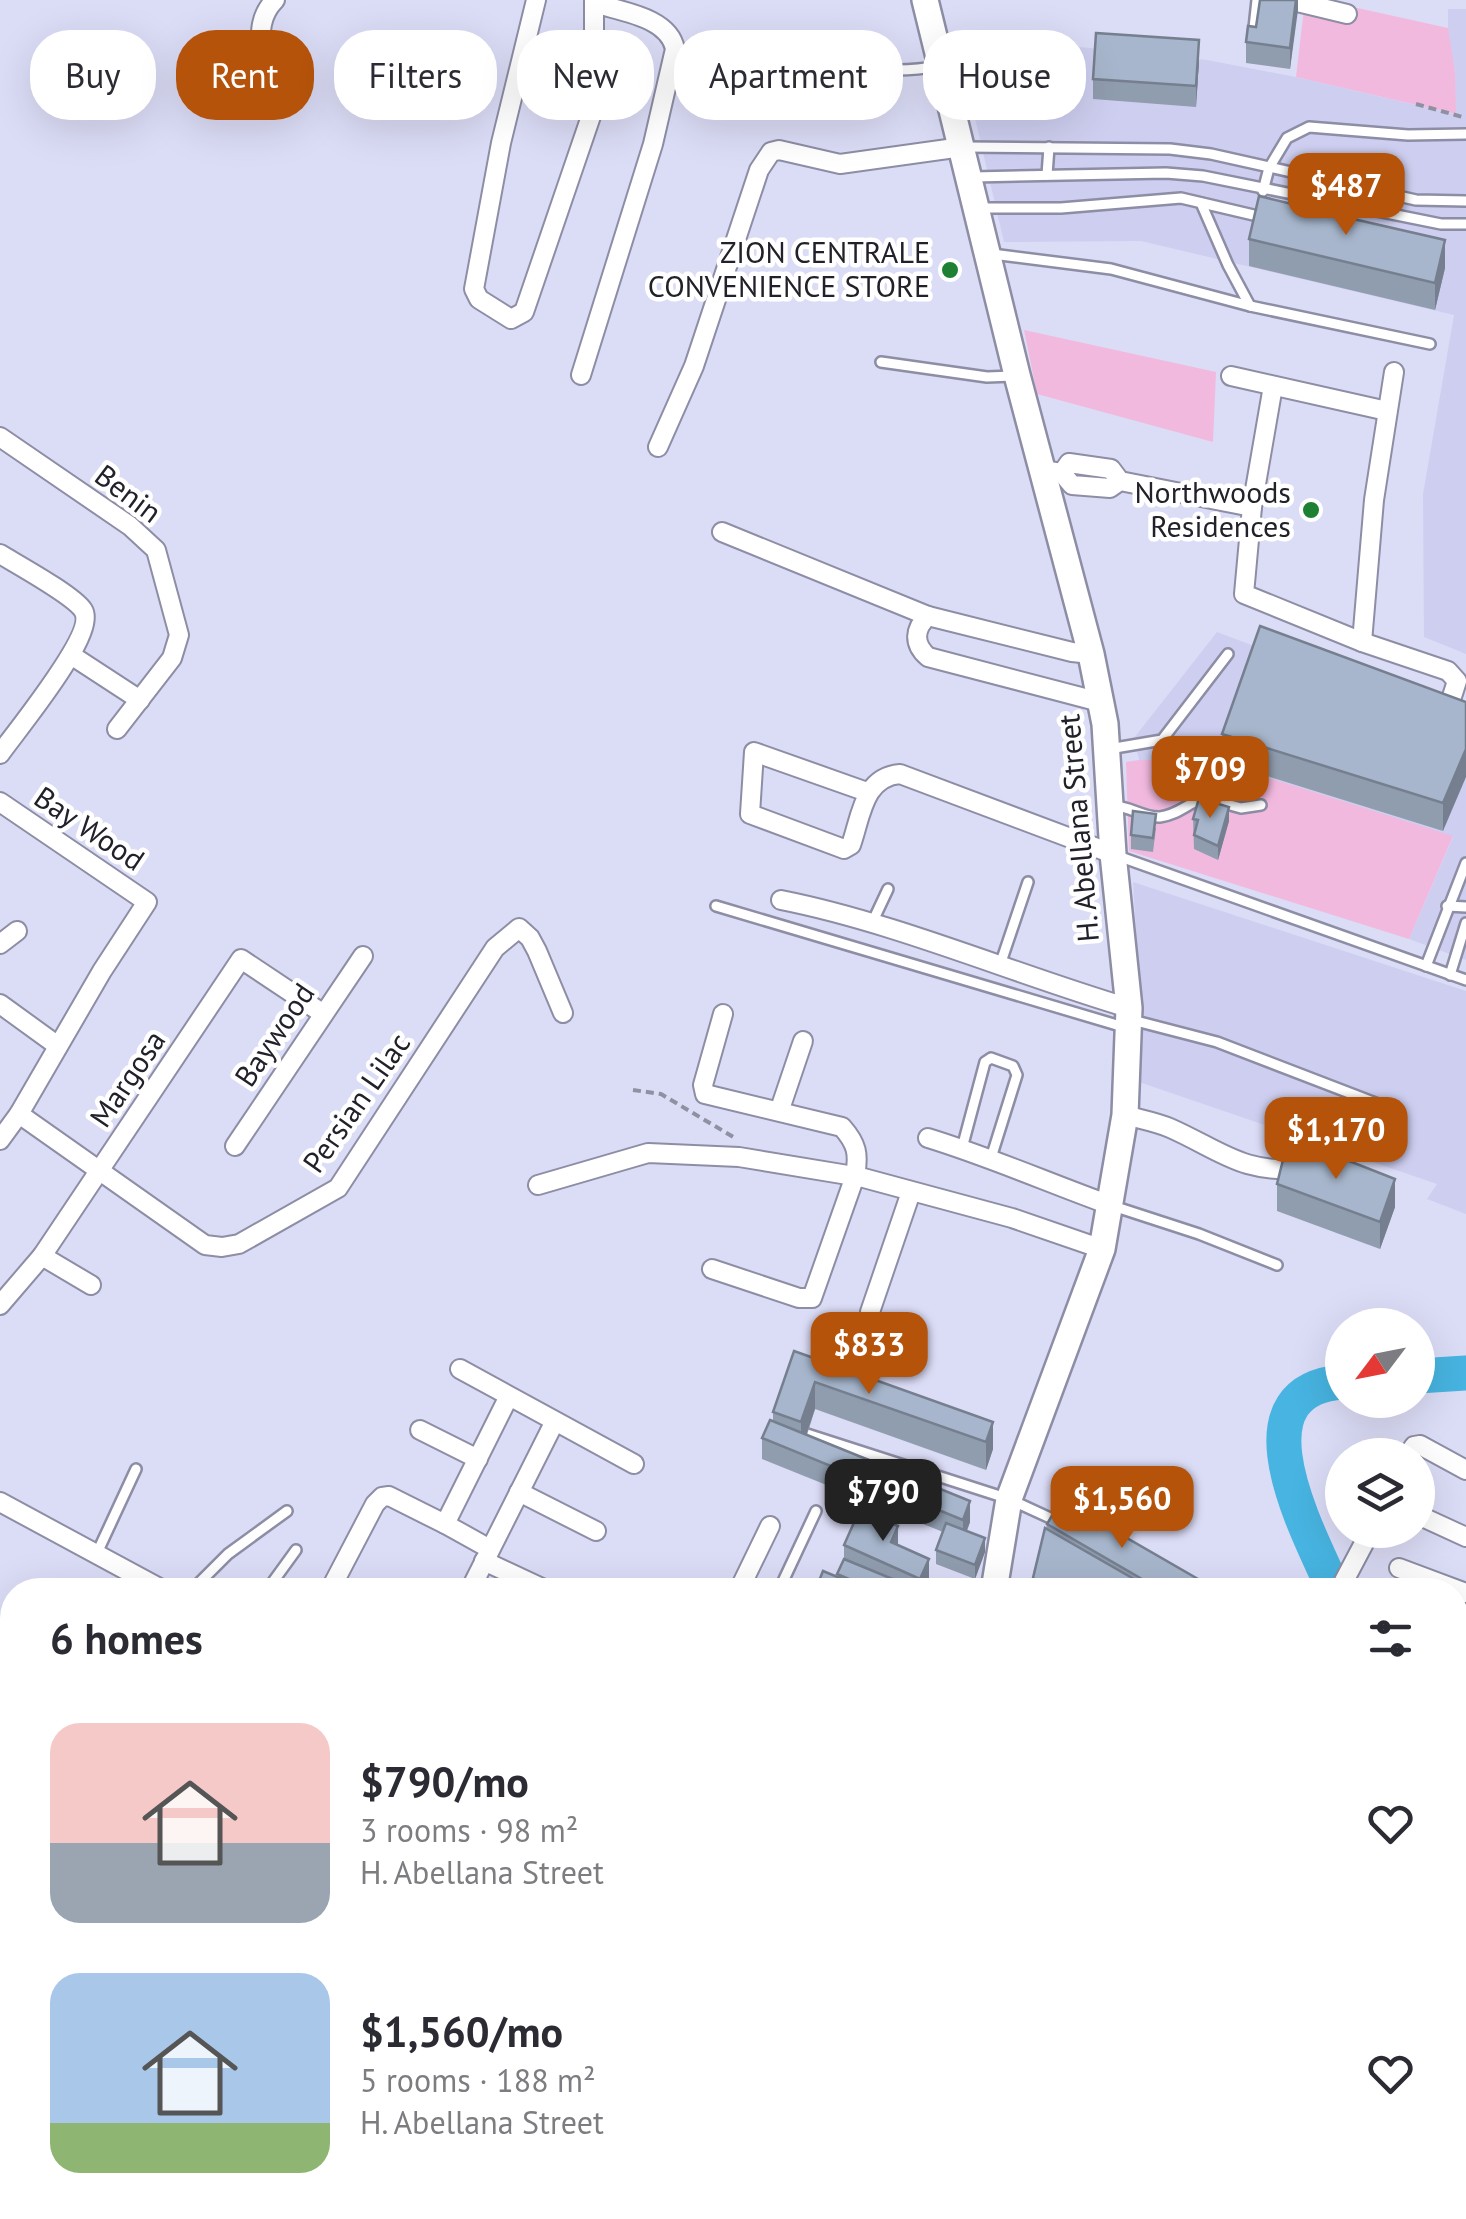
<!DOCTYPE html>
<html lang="en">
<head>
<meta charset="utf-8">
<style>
	:root { --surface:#fff; --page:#f2f2f3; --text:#2b2b33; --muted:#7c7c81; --accent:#b45309 }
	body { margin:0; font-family:"PT Sans",sans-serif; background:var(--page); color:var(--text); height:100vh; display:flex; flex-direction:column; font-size:38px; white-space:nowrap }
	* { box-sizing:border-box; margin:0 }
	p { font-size:32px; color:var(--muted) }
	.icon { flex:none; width:55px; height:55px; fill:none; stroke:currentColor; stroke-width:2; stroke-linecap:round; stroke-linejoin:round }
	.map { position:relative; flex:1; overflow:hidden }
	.drawer { position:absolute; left:0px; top:1578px; width:1468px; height:642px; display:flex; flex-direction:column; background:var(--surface); border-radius:40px 40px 0 0; box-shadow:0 10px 40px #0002 }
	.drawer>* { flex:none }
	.top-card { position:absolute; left:30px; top:30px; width:1408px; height:90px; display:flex; gap:20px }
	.needle { width:65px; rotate:238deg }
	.tools { position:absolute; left:1325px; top:1308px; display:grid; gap:20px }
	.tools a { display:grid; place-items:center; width:110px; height:110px; border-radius:50%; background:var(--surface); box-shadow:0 10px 40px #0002; font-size:50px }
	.price { position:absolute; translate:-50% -85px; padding:0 22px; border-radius:20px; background:var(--accent); color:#fff; font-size:32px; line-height:65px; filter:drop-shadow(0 2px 5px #0008) }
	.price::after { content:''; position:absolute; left:50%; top:60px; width:30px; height:22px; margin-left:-15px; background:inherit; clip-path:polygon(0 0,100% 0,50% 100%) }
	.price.current { background:#222; color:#fff }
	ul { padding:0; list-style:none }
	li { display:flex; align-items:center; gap:30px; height:250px; padding:0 50px }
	li span { display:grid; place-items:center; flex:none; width:280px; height:200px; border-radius:30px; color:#555 }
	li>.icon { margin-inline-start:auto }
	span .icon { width:120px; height:120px; fill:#fffc; stroke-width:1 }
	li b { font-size:42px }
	h2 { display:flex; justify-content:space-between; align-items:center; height:120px; padding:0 50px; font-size:42px }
	.tag { padding:0 35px; border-radius:40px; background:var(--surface); box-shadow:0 10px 40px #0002; font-size:35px; line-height:90px }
	.tag.current { background:var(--accent); color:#fff }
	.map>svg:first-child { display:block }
	.built { fill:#cecff0 }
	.green { fill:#f2b9df }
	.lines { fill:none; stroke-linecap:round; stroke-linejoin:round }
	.river { stroke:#47b4e1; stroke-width:35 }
	.lane-casing { stroke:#8d8da5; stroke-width:14 }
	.street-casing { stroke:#8d8da5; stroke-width:22 }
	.secondary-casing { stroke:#8d8da5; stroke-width:30 }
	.path { stroke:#9090a3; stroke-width:4; stroke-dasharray:8 5; stroke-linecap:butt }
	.lane { stroke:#fff; stroke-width:9 }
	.street { stroke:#fff; stroke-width:18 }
	.secondary { stroke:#fff; stroke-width:25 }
	.wall { fill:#909daf }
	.shaded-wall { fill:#757f8f }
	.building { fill:#a7b6cc; stroke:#757f8f; stroke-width:2.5 }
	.poi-dot { fill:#1e8033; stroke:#fff; stroke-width:4 }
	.labels { text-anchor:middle; stroke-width:9; stroke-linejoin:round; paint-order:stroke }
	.poi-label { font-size:30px; fill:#21212a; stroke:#fff; text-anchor:end }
	.street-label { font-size:30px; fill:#21212a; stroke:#fff }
</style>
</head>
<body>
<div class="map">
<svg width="1466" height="2219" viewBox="0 0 1466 2219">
	<rect width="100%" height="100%" fill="#dbdcf6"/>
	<g class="built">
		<polygon points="1448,9 1466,9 1466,654 1424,637 1423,494 1454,315 1141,241 1004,242 974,114 1055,115 1060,45 1207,60 1296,77 1455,114 1455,72 1448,39"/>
		<polygon points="1217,632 1466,726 1466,960 1409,939 1453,837 1212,760 1139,760 1134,738"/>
		<polygon points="1133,882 1466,991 1466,1214 1427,1199 1437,1184 1136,1081 1142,1031"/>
	</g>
	<g class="green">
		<polygon points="1305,0 1321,0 1448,28 1455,72 1456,114 1296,77"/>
		<polygon points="1024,330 1216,372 1213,442 1037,394"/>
		<polygon points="1139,760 1212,760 1453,836 1409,939 1129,851 1126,762"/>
	</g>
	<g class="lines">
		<g class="river">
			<polyline points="1418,1376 1466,1373"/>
			<path d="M1334,1590c-24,-55 -104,-199 8,-208"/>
			<polyline points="1030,2208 1032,2219"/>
		</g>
		<defs>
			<g id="lane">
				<polyline points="1253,37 1257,0"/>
				<path d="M780,42c51,22 103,35 158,24"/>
				<polyline points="965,147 1170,149 1211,154 1416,200 1466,201"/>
				<polyline points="1047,175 1049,147"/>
				<polyline points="973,177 1166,173 1203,176 1441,224 1466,224"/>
				<polyline points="1263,191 1269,168 1287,138 1309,127 1408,135 1466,134"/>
				<polyline points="1201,203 1228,265 1250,306"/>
				<polyline points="980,208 1061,208 1181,198 1262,217"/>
				<polyline points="992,254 1111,269 1250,306 1430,344"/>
				<polyline points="881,362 987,377 1013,376"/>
				<polyline points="1109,749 1162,740 1228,654"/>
				<path d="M1113,806c17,0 31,12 47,11 18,-2 29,-15 45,-19l36,10 20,-3"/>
				<polyline points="1115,855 1466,980"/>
				<polyline points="716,906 1127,1028"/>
				<polyline points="1447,906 1466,907"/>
				<polyline points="872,923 888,889"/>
				<polyline points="1000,965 1028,882"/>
				<polyline points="1426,966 1466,863"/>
				<polyline points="1450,975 1466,923"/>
				<polyline points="1132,1020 1217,1042 1399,1112"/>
				<polyline points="962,1148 985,1062 991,1058 1013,1066 1017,1075 991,1158"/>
				<polyline points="1113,1206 1199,1234 1277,1265"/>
				<polyline points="807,1434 1009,1499 1059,1522"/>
				<polyline points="97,1553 136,1469"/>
				<polyline points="192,1590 228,1554 287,1511"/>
				<polyline points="267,1590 296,1550"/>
				<polyline points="779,1590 816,1511"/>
				<polyline points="272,2208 292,2219"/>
				<polyline points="1152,2214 1154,2208"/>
			</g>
			<g id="street">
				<polyline points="536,0 501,143 474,289 479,299 511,319 524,312 602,84 594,34 594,0"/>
				<polyline points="1289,0 1347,14"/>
				<path d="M235,83l26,-31c-1,-20 -1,-37 14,-52"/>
				<path d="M581,375l72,-231 22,-95c-6,-32 -53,-37 -81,-46"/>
				<polyline points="1231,376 1387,411"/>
				<polyline points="1273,386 1252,507 1244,594 1362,642 1448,671 1457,681 1447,712"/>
				<polyline points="0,437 130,526 156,550 179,635 172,658 117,729"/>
				<polyline points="658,447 694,366 759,170 771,152 779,150 840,164 962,147"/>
				<polyline points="1042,470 1062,473 1072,485 1110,488 1120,481 1252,507"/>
				<polyline points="1062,473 1069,463 1111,469 1120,481"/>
				<polyline points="722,532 928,616 1072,652 1091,654"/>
				<path d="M0,554c18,11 73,41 83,56 15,23 -67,121 -83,144"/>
				<path d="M928,616c-14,13 -15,28 0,41l172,45"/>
				<polyline points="1362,642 1374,500 1394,372"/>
				<polyline points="71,655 140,700"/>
				<path d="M867,792l-113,-40 -4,62 94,35 7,-4c10,-28 12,-68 49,-71l213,80"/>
				<polyline points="0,802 147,902 102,971 19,1114 0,1140"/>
				<path d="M781,900c116,23 233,74 348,108"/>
				<polyline points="0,944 17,931"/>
				<polyline points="0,1004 58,1046"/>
				<polyline points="780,1109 803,1041"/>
				<polyline points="19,1114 205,1245 222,1247 239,1244 338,1188 495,948 519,928 530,938 537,951 563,1013"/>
				<path d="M1125,1115c14,4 31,7 45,13 50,22 73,47 133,40"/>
				<path d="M928,1138c62,19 121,45 182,67"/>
				<polyline points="235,1146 363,956"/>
				<polyline points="538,1185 648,1153 739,1157 860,1177 1012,1218 1102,1249"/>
				<polyline points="42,1256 91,1285"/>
				<path d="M712,1269l87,29h13l43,-122c4,-22 2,-32 -13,-49l-137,-33 -2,-9 20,-71"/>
				<polyline points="0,1305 42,1256 241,959 322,1013"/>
				<polyline points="870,1312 911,1192"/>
				<polyline points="460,1369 634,1464"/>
				<polyline points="420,1430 478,1459"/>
				<polyline points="1408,1455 1414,1446 1420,1445 1466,1470"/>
				<polyline points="519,1492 596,1531"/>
				<polyline points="0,1502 163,1590"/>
				<polyline points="1418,1515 1466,1537"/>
				<polyline points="445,1524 490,1549"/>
				<polyline points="484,1561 546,1590"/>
				<polyline points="1399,1568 1466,1593"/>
				<polyline points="1344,1581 1371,1530"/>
				<polyline points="330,1590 375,1504 382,1497 389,1496 445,1524 508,1398"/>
				<polyline points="470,1590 554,1423"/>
				<polyline points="739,1590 770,1526"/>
				<polyline points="1455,1674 1466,1650"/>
				<polyline points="1455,1840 1457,1841"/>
				<polyline points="0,1845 12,1851"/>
				<polyline points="0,2091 12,2073"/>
				<polyline points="350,2208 367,2219"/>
				<polyline points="569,2208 588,2219"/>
				<polyline points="1276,2208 1296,2219"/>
				<polyline points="500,2219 507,2208"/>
			</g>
			<g id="secondary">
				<polyline points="925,0 1017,375 1091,654 1105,724 1113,854 1129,1008 1125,1115 1102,1249 1009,1499 994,1590"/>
				<polyline points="1338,2208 1346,2219"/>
			</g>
		</defs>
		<use href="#lane" class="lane-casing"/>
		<use href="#street" class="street-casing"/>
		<use href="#secondary" class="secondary-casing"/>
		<g class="path">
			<polyline points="1416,104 1466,118"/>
			<polyline points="633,1090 661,1094 735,1138"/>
		</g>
		<use href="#lane" class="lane"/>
		<use href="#street" class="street"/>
		<use href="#secondary" class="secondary"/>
	</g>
	<g class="wall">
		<polygon points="1298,0 1290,69 1246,63 1246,42 1256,27"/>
		<polygon points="1199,61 1196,107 1093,99 1093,79"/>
		<polygon points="1352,218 1445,268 1435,310 1249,266 1249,239"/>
		<polygon points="1466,702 1443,831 1222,762 1222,734"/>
		<polygon points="1193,819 1229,821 1218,860 1194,849"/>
		<polygon points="1156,828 1153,852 1131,849 1131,835"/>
		<polygon points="1277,1184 1395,1207 1380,1249 1277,1211"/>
		<polygon points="794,1351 993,1422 993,1449 986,1470 815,1409 807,1435 970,1522 967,1531 985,1552 975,1579 936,1564 936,1550 943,1532 762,1459 762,1438 773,1421 773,1412"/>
		<polygon points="1047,1524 1217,1590 1033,1590 1033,1578"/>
		<polygon points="844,1545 898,1545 929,1580 925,1590 899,1590 895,1588 895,1590 808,1590 837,1577 844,1559"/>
		<polygon points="0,1934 12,1936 12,2009 0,2025"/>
		<polygon points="434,2208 496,2208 488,2219 486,2217 486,2219 430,2219 430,2214"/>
		<polygon points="581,2208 597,2208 592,2215"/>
		<polygon points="688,2208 720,2208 713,2219"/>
		<polygon points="766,2208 920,2208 943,2219 788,2219"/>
	</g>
	<g class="shaded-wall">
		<polygon points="1296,0 1298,0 1298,10 1290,69 1290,48"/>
		<polygon points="1199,40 1199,61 1196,107 1196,86"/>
		<polygon points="1445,240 1445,268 1435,310 1435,283"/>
		<polygon points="1466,749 1466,777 1443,831 1443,803"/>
		<polygon points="1229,807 1229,821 1218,860 1218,846"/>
		<polygon points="1395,1179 1395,1207 1380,1249 1380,1222"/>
		<polygon points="815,1382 815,1409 801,1450 801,1422"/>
		<polygon points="993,1422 993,1449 986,1470 986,1442"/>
		<polygon points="970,1501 970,1522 963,1540 963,1520"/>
		<polygon points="898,1526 898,1546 891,1542"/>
		<polygon points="985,1538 985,1552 975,1579 975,1565"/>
		<polygon points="929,1559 929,1580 925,1590 920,1590 920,1579"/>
		<polygon points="12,1995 12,2009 0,2025 0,2011"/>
		<polygon points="12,2167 12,2188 0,2206 0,2185"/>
		<polygon points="482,2208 486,2208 486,2219 475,2219"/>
		<polygon points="488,2208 496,2208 488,2219"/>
		<polygon points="713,2208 720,2208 713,2219"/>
		<polygon points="853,2208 866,2208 861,2219 847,2219"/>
	</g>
	<g class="building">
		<polygon points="1260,0 1296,0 1290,48 1246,42 1248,26 1256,27"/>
		<polygon points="1096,33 1199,40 1196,86 1093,79"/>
		<polygon points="1259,196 1321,211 1324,198 1352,205 1349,218 1445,240 1435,283 1249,239"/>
		<polygon points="1260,626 1466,702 1466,749 1443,803 1222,734"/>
		<polygon points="1199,798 1229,807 1218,846 1194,835 1198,820 1193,819"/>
		<polygon points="1133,811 1156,814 1153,838 1131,835"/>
		<polygon points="1316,1148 1395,1179 1380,1222 1277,1184 1285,1152"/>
		<polygon points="794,1351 993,1422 986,1442 815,1382 801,1422 773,1412"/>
		<polygon points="770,1420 970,1501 963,1520 762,1438"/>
		<polygon points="1061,1500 1217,1590 1161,1590 1047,1524"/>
		<polygon points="860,1509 898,1526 891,1542 929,1559 920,1579 844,1545"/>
		<polygon points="946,1523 985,1538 975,1565 936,1550"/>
		<polygon points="1045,1528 1153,1590 1053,1590 1033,1578"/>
		<polygon points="844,1559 895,1580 891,1590 875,1590 837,1574"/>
		<polygon points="823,1571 862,1587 860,1590 826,1590 817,1586"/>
		<polygon points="811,1583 826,1590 808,1590"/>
		<polygon points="4,1929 12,1936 12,1979 0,1968 0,1934"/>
		<polygon points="0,1980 12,1990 12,1995 0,2011"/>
		<polygon points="0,2153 12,2162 12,2167 0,2185"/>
		<polygon points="434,2208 482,2208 475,2219 437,2219 430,2214"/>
		<polygon points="688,2208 697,2208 713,2218 680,2219"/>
		<polygon points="819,2208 853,2208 847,2219 842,2219"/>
		<polygon points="858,2208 920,2208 943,2219 852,2219"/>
	</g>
	<g class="poi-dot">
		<circle cx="950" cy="270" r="10"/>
		<circle cx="1311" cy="510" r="10"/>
	</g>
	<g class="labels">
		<g class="poi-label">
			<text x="930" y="263">ZION CENTRALE<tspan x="930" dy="34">CONVENIENCE STORE</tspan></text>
			<text x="1291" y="503">Northwoods<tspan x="1291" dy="34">Residences</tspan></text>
		</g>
		<g class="street-label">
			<text transform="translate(128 494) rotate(37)" y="10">Benin</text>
			<text transform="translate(1079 828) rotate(-95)" y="10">H. Abellana Street</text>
			<text transform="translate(89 829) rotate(34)" y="10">Bay Wood</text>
			<text transform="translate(275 1035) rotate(-56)" y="10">Baywood</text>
			<text transform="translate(128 1079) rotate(-56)" y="10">Margosa</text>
			<text transform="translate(357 1103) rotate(-55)" y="10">Persian Lilac</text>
		</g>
	</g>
</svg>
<div class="tools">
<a><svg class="needle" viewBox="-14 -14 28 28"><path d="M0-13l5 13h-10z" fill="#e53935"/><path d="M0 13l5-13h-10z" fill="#7c7c81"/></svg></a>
<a><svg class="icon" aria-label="layers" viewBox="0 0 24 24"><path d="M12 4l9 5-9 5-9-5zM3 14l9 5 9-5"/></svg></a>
</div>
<b class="price" style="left:1346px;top:238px">$487</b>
<b class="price" style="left:1210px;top:821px">$709</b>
<b class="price" style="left:1336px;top:1182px">$1,170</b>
<b class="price" style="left:869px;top:1397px">$833</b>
<b class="price current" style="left:883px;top:1544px">$790</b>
<b class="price" style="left:1122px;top:1551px">$1,560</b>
<div class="top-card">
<a class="tag">Buy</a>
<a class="tag current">Rent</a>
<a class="tag">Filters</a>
<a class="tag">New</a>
<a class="tag">Apartment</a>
<a class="tag">House</a>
</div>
<section class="drawer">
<h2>6 homes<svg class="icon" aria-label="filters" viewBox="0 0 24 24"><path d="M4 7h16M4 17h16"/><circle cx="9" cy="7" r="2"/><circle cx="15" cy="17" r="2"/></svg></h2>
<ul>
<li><span style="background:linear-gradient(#f6c9c9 60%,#9aa5b1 0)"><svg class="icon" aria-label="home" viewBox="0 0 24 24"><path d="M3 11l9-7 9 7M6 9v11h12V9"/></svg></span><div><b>$790/mo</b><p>3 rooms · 98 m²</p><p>H. Abellana Street</p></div><svg class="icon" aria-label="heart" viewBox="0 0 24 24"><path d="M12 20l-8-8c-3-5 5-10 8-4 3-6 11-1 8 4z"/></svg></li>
<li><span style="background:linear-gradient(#a9c7e8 75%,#8fb573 0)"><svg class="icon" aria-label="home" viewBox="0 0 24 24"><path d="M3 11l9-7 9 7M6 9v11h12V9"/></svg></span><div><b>$1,560/mo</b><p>5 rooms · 188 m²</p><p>H. Abellana Street</p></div><svg class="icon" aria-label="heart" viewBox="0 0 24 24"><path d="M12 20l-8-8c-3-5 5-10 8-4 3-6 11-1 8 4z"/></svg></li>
</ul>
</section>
</div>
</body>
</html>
